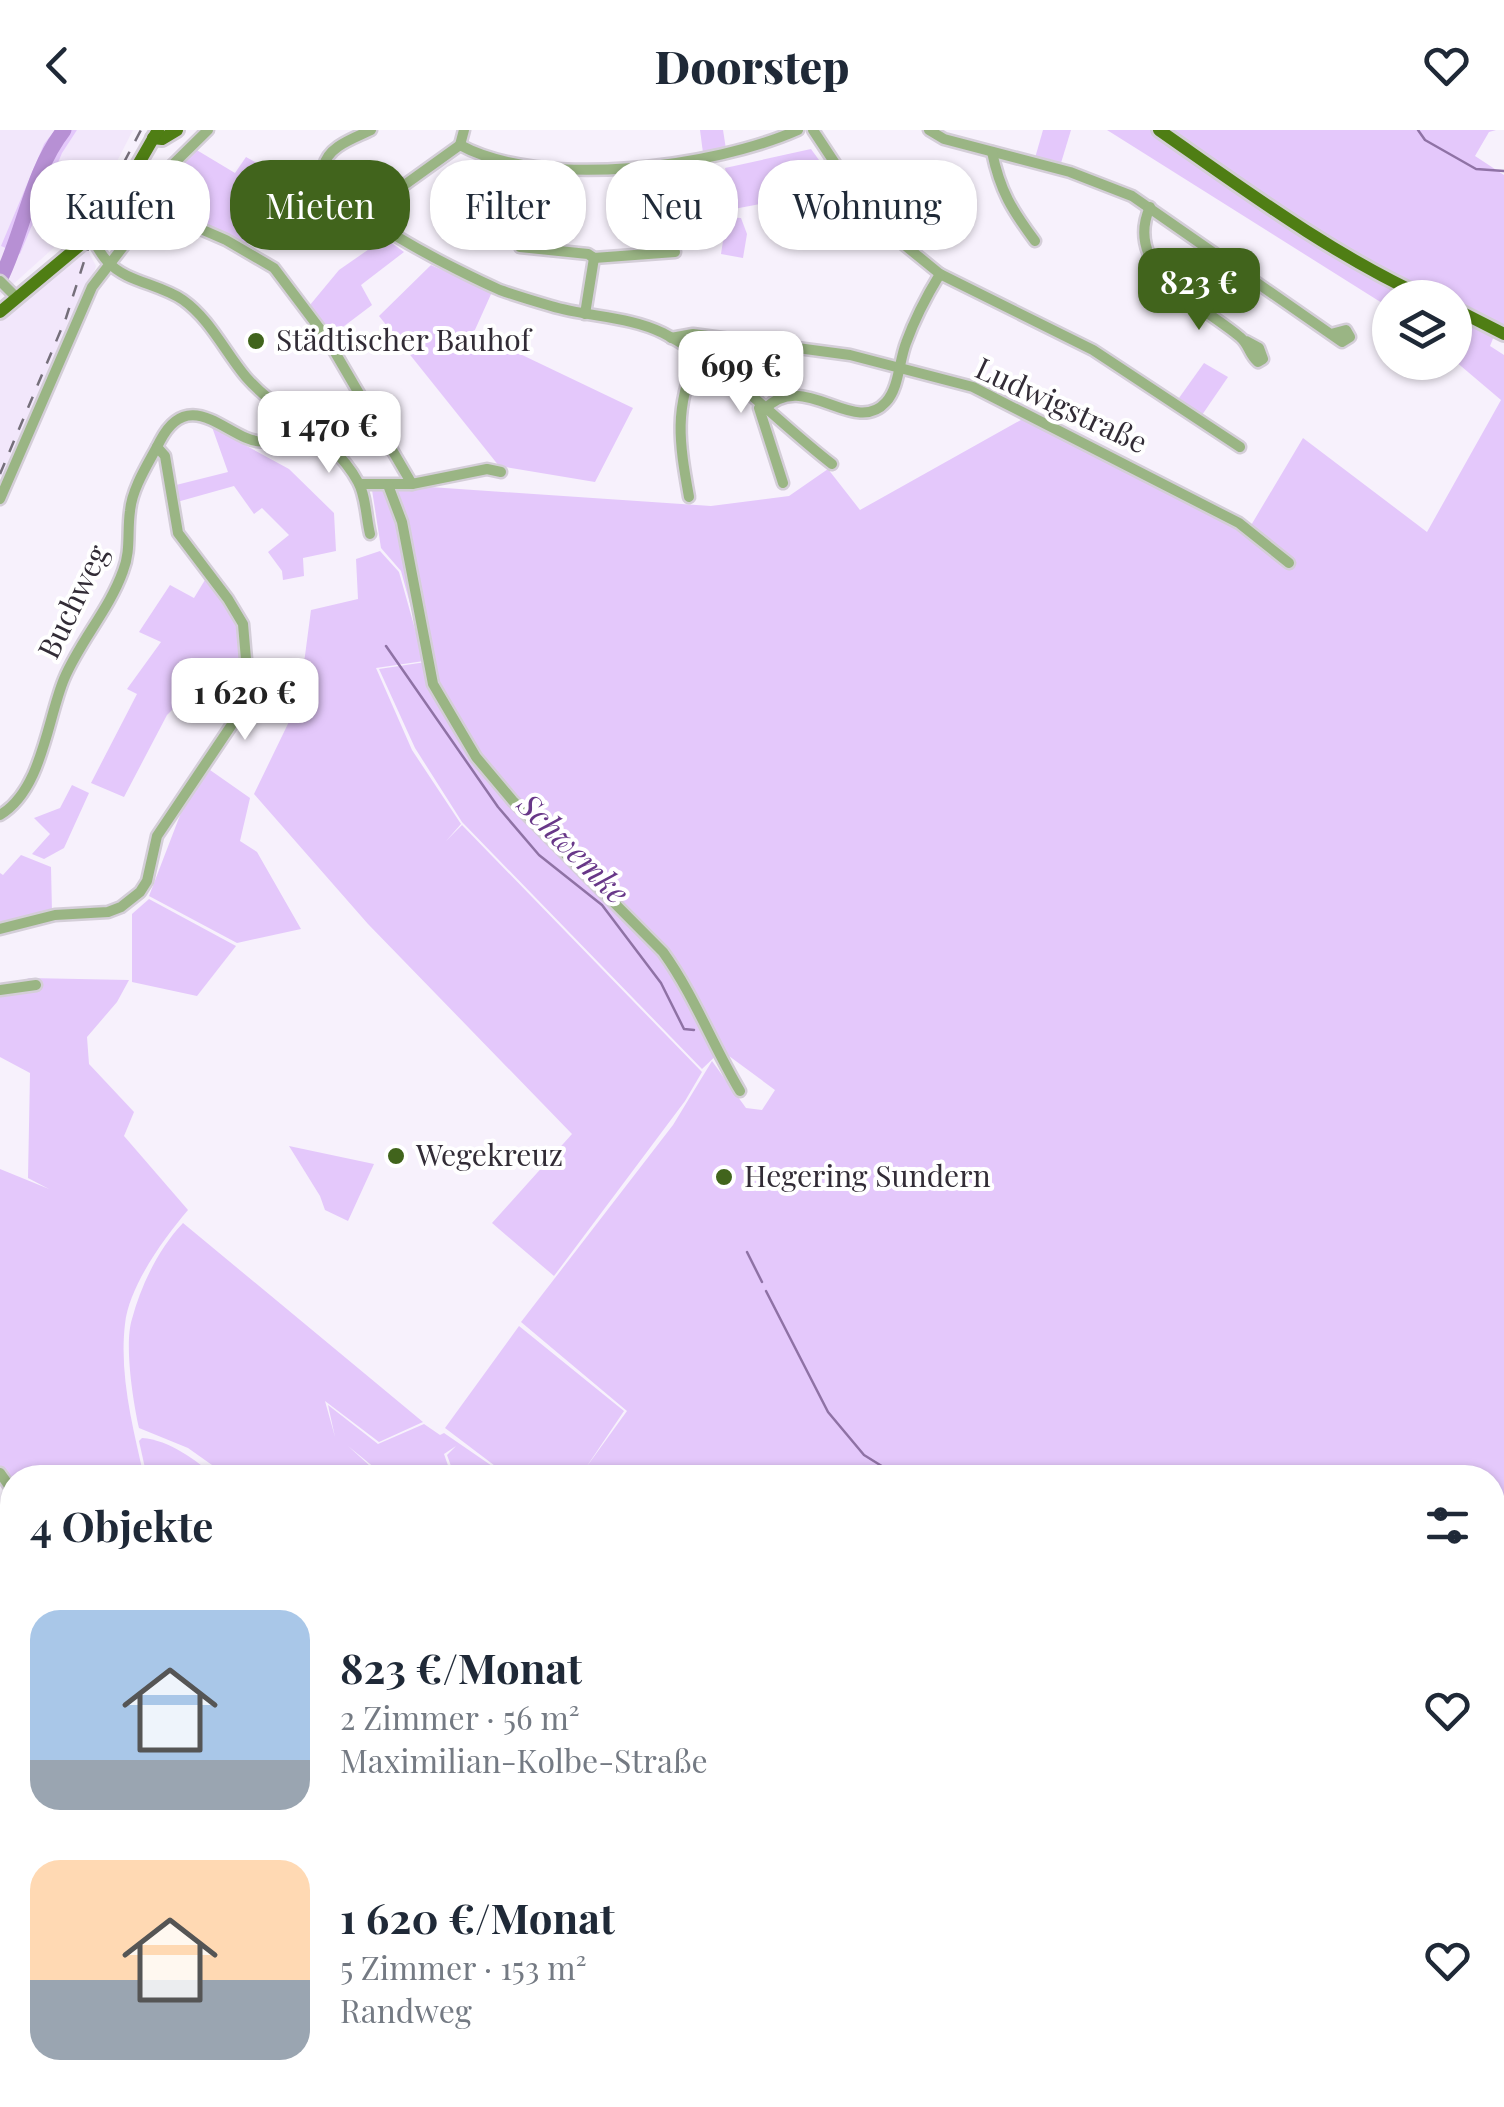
<!DOCTYPE html>
<html lang="de">
<head>
<meta charset="utf-8">
<style>
	:root { --surface:#fff; --page:#f6f6f7; --text:#1f2937; --muted:#747a83; --accent:#41641c }
	body { margin:0; font-family:"Playfair Display",serif; background:var(--page); color:var(--text); height:100vh; display:flex; flex-direction:column; font-size:38px; white-space:nowrap }
	* { box-sizing:border-box; margin:0 }
	p { font-size:32px; color:var(--muted) }
	.icon { flex:none; width:55px; height:55px; fill:none; stroke:currentColor; stroke-width:2; stroke-linecap:round; stroke-linejoin:round }
	.map { position:relative; flex:1; overflow:hidden }
	.details { position:absolute; left:0px; top:1335px; width:1505px; height:642px; display:flex; flex-direction:column; background:var(--surface); border-radius:40px 40px 0 0; box-shadow:0 2px 8px #0004 }
	.details>* { flex:none }
	.top-card { position:absolute; left:30px; top:30px; width:1000px; height:90px; display:flex; gap:20px }
	.controls { position:absolute; left:1372px; top:150px; display:grid; gap:20px }
	.controls a { display:grid; place-items:center; width:100px; height:100px; border-radius:50%; background:var(--surface); box-shadow:0 2px 8px #0004; font-size:50px }
	.price { position:absolute; translate:-50% -85px; padding:0 22px; border-radius:20px; background:#fff; color:#222; font-size:32px; line-height:65px; filter:drop-shadow(0 2px 5px #0008) }
	.price::after { content:''; position:absolute; left:50%; top:60px; width:30px; height:22px; margin-left:-15px; background:inherit; clip-path:polygon(0 0,100% 0,50% 100%) }
	.price.current { background:var(--accent); color:#fff }
	ul { padding:0; list-style:none }
	li { display:flex; align-items:center; gap:30px; height:250px; padding:0 30px }
	li span { display:grid; place-items:center; flex:none; width:280px; height:200px; border-radius:30px; color:#555 }
	li>.icon { margin-inline-start:auto }
	span .icon { width:120px; height:120px; fill:#fffc; stroke-width:1 }
	li b { font-size:42px }
	h2 { display:flex; justify-content:space-between; align-items:center; height:120px; padding:0 30px; font-size:42px }
	.tag { padding:0 35px; border-radius:40px; background:var(--surface); box-shadow:0 2px 8px #0004; font-size:35px; line-height:90px }
	.tag.current { background:var(--accent); color:#fff }
	header { display:flex; justify-content:space-between; align-items:center; height:130px; padding:0 30px; background:var(--surface); font-size:45px; font-weight:800 }
	.map>svg:first-child { display:block }
	.built { fill:#f2e7fb }
	.green { fill:#e4c8fb }
	.lines { fill:none; stroke-linecap:round; stroke-linejoin:round }
	.stream { stroke:#8f72a5; stroke-width:2.5 }
	.river { stroke:#b790d4; stroke-width:15 }
	.minor-casing { stroke:#d4ced8; stroke-width:15 }
	.major-casing { stroke:#d4ced8; stroke-width:18 }
	.minor { stroke:#9ab584; stroke-width:10 }
	.major { stroke:#4f7e14; stroke-width:12 }
	.rail { stroke:#756f7a; stroke-width:2.5; stroke-dasharray:12 12; stroke-linecap:butt }
	.poi-dot { fill:#41641c; stroke:#fff; stroke-width:4 }
	.labels { text-anchor:middle; stroke-width:8; stroke-linejoin:round; paint-order:stroke }
	.poi-label { font-size:30px; fill:#322c36; stroke:#fff; text-anchor:start }
	.street-label { font-size:30px; fill:#322c36; stroke:#fff }
	.water-label { font-size:32px; font-style:italic; fill:#683788; stroke:#fff }
</style>
</head>
<body>
<header><svg class="icon" aria-label="back" viewBox="0 0 24 24"><path d="M15 5l-7 7 7 7"/></svg>Doorstep<svg class="icon" aria-label="heart" viewBox="0 0 24 24"><path d="M12 20l-8-8c-3-5 5-10 8-4 3-6 11-1 8 4z"/></svg></header>
<div class="map">
<svg width="1504" height="1977" viewBox="0 0 1504 1977">
	<rect width="100%" height="100%" fill="#f7f1fc"/>
	<g class="built">
		<polygon points="0,0 55,0 44,15 62,22 77,0 133,0 89,86 0,166"/>
		<polygon points="86,117 96,136 80,186 11,338 0,347 0,190 73,124"/>
	</g>
	<g class="green">
		<polygon points="55,0 77,0 62,23 20,124 1,116 44,14"/>
		<polygon points="700,0 723,0 726,19 703,23"/>
		<polygon points="1043,0 1071,0 1061,33 1035,28"/>
		<polygon points="1107,0 1152,0 1374,148 1410,167 1390,168 1390,178"/>
		<path d="M1167,0h329l-7,2 -14,24 29,19v152l-49,-22v-7c-60,-1 -233,-129 -288,-168z"/>
		<polygon points="195,19 235,43 246,27 282,47 247,114 150,74 162,52"/>
		<polygon points="811,19 840,59 734,79 725,38"/>
		<polygon points="544,75 548,90 512,105 482,97 488,77 512,81"/>
		<polygon points="712,86 741,88 747,104 743,128 721,124 723,111"/>
		<polygon points="385,108 404,122 361,155 372,175 331,206 310,175 339,140"/>
		<polygon points="431,135 492,162 474,202 633,278 595,352 499,336 379,186"/>
		<polygon points="1455,188 1494,206 1490,216 1504,225 1504,1977 267,1977 267,1965 1492,1965 1492,1348 511,1348 445,1298 519,1196 624,1281 585,1339 627,1281 521,1192 673,995 712,931 746,978 762,980 775,960 729,926 724,918 702,939 462,692 415,618 379,539 426,532 401,441 381,418 372,360 401,355 711,376 789,366 828,339 860,380 1028,286 1250,397 1303,308 1427,402 1501,270 1455,231"/>
		<polygon points="1204,233 1228,247 1202,285 1179,268"/>
		<polygon points="212,297 289,339 334,383 336,421 303,428 304,446 283,450 282,441 268,422 289,405 262,378 254,384 234,356 177,372 176,355 228,342"/>
		<polygon points="380,421 399,442 424,531 376,538 412,620 461,694 446,711 462,695 702,942 685,971 554,1146 492,1093 572,1004 368,794 254,664 299,571 311,480 358,469 356,429"/>
		<polygon points="208,445 237,490 246,530 229,577 196,556 167,585 124,667 91,653 137,564 127,559 161,512 139,502 170,455 194,468"/>
		<polygon points="210,640 250,668 240,711 257,722 301,799 237,813 149,766 182,680"/>
		<polygon points="72,655 89,663 64,718 44,729 32,724 50,704 34,688 60,678"/>
		<polygon points="21,725 51,737 52,782 0,795 0,743 3,745"/>
		<polygon points="149,769 236,816 197,866 132,852 132,784"/>
		<path d="M29,848l100,2 -12,22 -30,35 2,27 45,48 -10,24 64,74c-24,28 -59,76 -63,114 -6,51 8,104 19,153l-132,1v6l-12,-15v-300l49,20 -21,-11 2,-105 -30,-16v-65z"/>
		<polygon points="289,1016 374,1034 348,1091 325,1080 320,1066"/>
		<path d="M183,1093l240,199 -44,20 -54,-41 10,36 -7,-32 50,39 46,-20 16,11 4,-2 64,44h-53l-8,-22 9,-9 -12,8 8,23h-66l-38,-31 34,31h-153l-41,-29 -49,-20c-6,-27 -15,-84 -7,-109 9,-34 27,-71 51,-96z"/>
		<path d="M142,1308c28,2 53,22 74,39h-69l-8,-36z"/>
		<polygon points="12,1699 12,1733 0,1734 0,1700"/>
	</g>
	<g class="lines">
		<g class="stream">
			<polyline points="1418,0 1425,10 1476,39 1504,41"/>
			<polyline points="386,516 498,677 539,725 602,775 661,853 684,899 694,900"/>
			<polyline points="747,1122 762,1152"/>
			<polyline points="766,1161 828,1282 864,1325 901,1348"/>
		</g>
		<path class="river" d="M0,150c24,-48 31,-108 64,-150"/>
		<defs>
			<g id="minor">
				<path d="M371,0c-16,8 -43,16 -47,36 -6,38 144,110 176,124 17,6 34,11 51,16 36,11 78,10 112,27 63,32 113,88 169,131"/>
				<polyline points="813,0 846,50 874,83 902,113 940,144 1093,220 1240,317"/>
				<polyline points="929,0 944,9 1070,42 1132,66 1342,212 1350,207 1346,200 1331,204"/>
				<polyline points="460,15 464,0"/>
				<path d="M992,22c8,39 20,58 43,89"/>
				<polyline points="143,74 226,110 274,138 326,207 412,354"/>
				<path d="M1150,77c-28,63 52,98 90,130 9,7 9,18 18,25l5,-3 -4,-11 -13,-7"/>
				<path d="M364,84l96,-69c82,45 255,22 338,-15"/>
				<path d="M91,106c5,9 10,19 17,26 18,20 52,22 75,38 27,19 42,52 63,77 34,39 87,58 112,105 8,14 8,36 12,52"/>
				<polyline points="520,117 588,124 594,128 675,122"/>
				<polyline points="0,151 16,167"/>
				<polyline points="585,184 594,128"/>
				<polyline points="671,208 693,204 850,225 973,257 1239,393 1289,433"/>
				<polyline points="759,278 783,353"/>
				<path d="M764,280c39,-43 90,28 122,-8 13,-14 13,-41 20,-59 9,-25 20,-46 34,-69"/>
				<polyline points="360,354 412,354 487,339 501,342"/>
				<path d="M388,355l14,37 31,162 43,73 37,44 150,151c31,43 50,94 77,139"/>
				<path d="M689,367c-10,-56 -15,-88 8,-141"/>
				<polyline points="0,369 92,157 129,109 155,52 208,0"/>
				<path d="M0,685c42,-25 47,-95 64,-136 16,-38 45,-69 59,-108 8,-20 4,-39 7,-60 2,-24 20,-50 30,-70 40,-78 98,53 128,-26"/>
				<polyline points="0,799 55,785 108,782 121,777 140,762 147,751 157,706 243,578 247,541 243,494 228,469 178,403 165,326 157,317"/>
				<polyline points="0,860 36,855"/>
				<polyline points="0,1343 12,1360"/>
				<polyline points="0,1908 12,1907"/>
				<polyline points="247,1965 251,1965"/>
				<polyline points="59,1977 76,1965"/>
				<polyline points="146,1977 159,1965"/>
			</g>
			<g id="major">
				<path d="M1159,0c86,60 172,124 268,168"/>
				<polyline points="153,8 162,9 177,0"/>
				<polyline points="1455,179 1504,204"/>
				<polyline points="0,182 91,106 112,80 158,0"/>
			</g>
		</defs>
		<use href="#minor" class="minor-casing"/>
		<use href="#major" class="major-casing"/>
		<use href="#minor" class="minor"/>
		<use href="#major" class="major"/>
		<polyline class="rail" points="0,344 66,188 103,72 141,0"/>
	</g>
	<g class="poi-dot">
		<circle cx="256" cy="211" r="10"/>
		<circle cx="396" cy="1026" r="10"/>
		<circle cx="724" cy="1047" r="10"/>
	</g>
	<g class="labels">
		<g class="poi-label">
			<text x="276" y="221">Städtischer Bauhof</text>
			<text x="416" y="1036">Wegekreuz</text>
			<text x="744" y="1057">Hegering Sundern</text>
		</g>
		<g class="street-label">
			<text transform="translate(1061 276) rotate(25)" y="10">Ludwigstraße</text>
			<text transform="translate(74 472) rotate(-64)" y="10">Buchweg</text>
		</g>
		<g class="water-label">
			<text transform="translate(573 719) rotate(45)" y="11">Schwemke</text>
		</g>
	</g>
</svg>
<div class="controls">
<a><svg class="icon" aria-label="layers" viewBox="0 0 24 24"><path d="M12 4l9 5-9 5-9-5zM3 14l9 5 9-5"/></svg></a>
</div>
<b class="price current" style="left:1199px;top:203px">823 €</b>
<b class="price" style="left:741px;top:286px">699 €</b>
<b class="price" style="left:329px;top:346px">1 470 €</b>
<b class="price" style="left:245px;top:613px">1 620 €</b>
<div class="top-card">
<a class="tag">Kaufen</a>
<a class="tag current">Mieten</a>
<a class="tag">Filter</a>
<a class="tag">Neu</a>
<a class="tag">Wohnung</a>
</div>
<section class="details">
<h2>4 Objekte<svg class="icon" aria-label="filters" viewBox="0 0 24 24"><path d="M4 7h16M4 17h16"/><circle cx="9" cy="7" r="2"/><circle cx="15" cy="17" r="2"/></svg></h2>
<ul>
<li><span style="background:linear-gradient(#a9c7e8 75%,#9aa5b1 0)"><svg class="icon" aria-label="home" viewBox="0 0 24 24"><path d="M3 11l9-7 9 7M6 9v11h12V9"/></svg></span><div><b>823 €/Monat</b><p>2 Zimmer · 56 m²</p><p>Maximilian-Kolbe-Straße</p></div><svg class="icon" aria-label="heart" viewBox="0 0 24 24"><path d="M12 20l-8-8c-3-5 5-10 8-4 3-6 11-1 8 4z"/></svg></li>
<li><span style="background:linear-gradient(#ffd9b3 60%,#9aa5b1 0)"><svg class="icon" aria-label="home" viewBox="0 0 24 24"><path d="M3 11l9-7 9 7M6 9v11h12V9"/></svg></span><div><b>1 620 €/Monat</b><p>5 Zimmer · 153 m²</p><p>Randweg</p></div><svg class="icon" aria-label="heart" viewBox="0 0 24 24"><path d="M12 20l-8-8c-3-5 5-10 8-4 3-6 11-1 8 4z"/></svg></li>
</ul>
</section>
</div>
</body>
</html>
